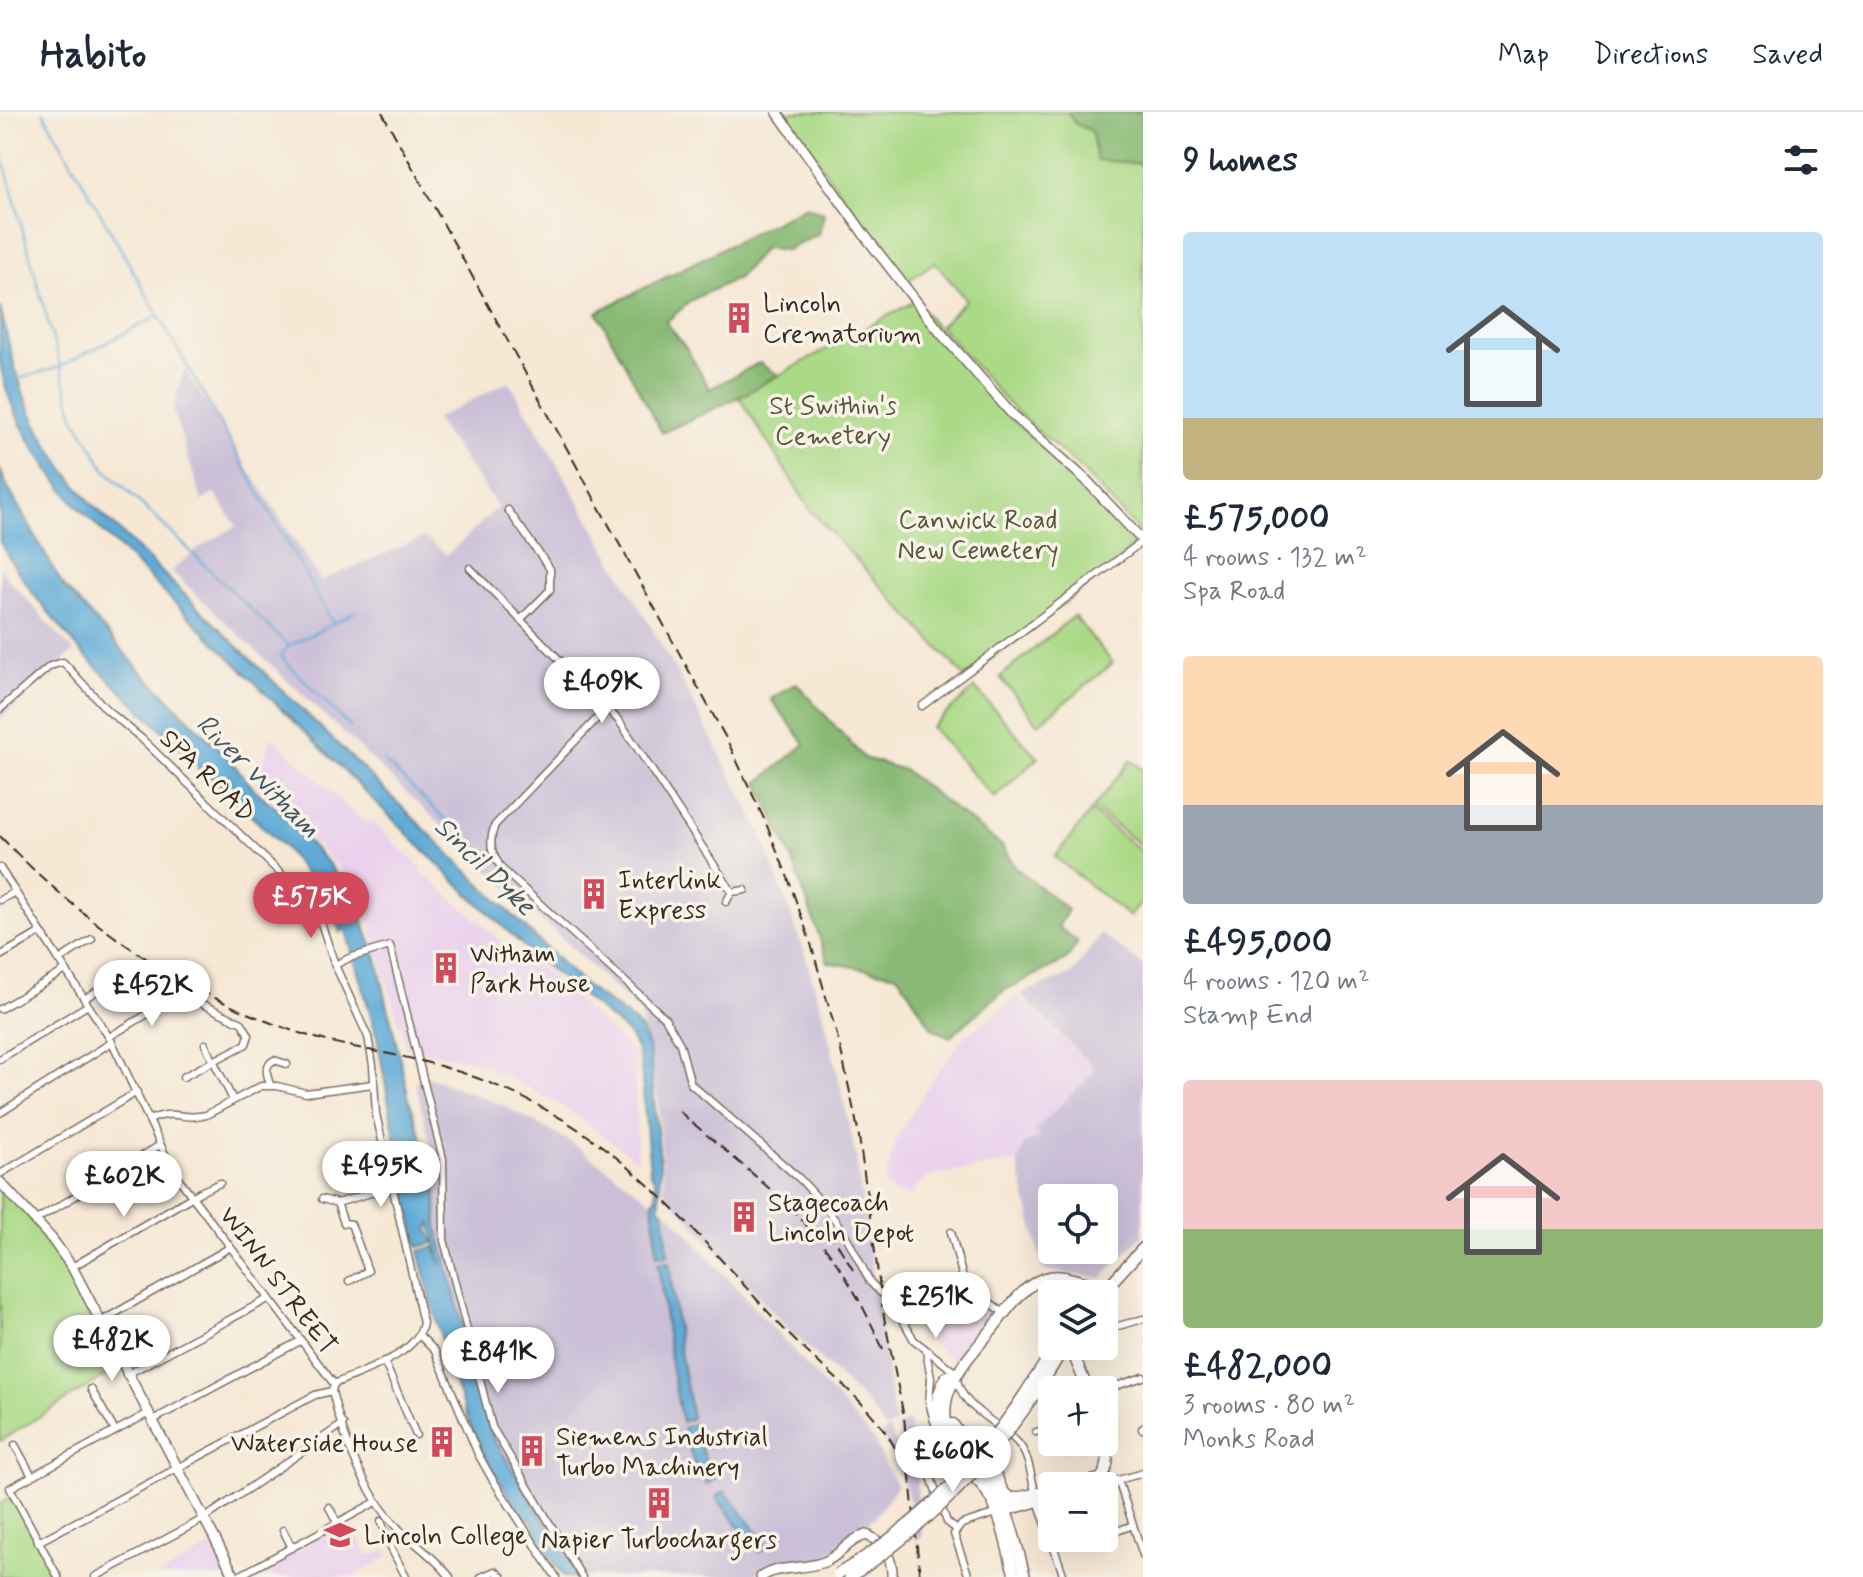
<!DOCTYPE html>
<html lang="en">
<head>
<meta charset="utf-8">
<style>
	:root { --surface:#fff; --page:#f2f2f3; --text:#1f2937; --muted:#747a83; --line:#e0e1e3; --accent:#d1495b }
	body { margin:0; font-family:Mynerve,sans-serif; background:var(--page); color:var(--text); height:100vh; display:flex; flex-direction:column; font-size:30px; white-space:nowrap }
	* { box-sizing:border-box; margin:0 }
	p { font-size:26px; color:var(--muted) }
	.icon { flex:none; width:44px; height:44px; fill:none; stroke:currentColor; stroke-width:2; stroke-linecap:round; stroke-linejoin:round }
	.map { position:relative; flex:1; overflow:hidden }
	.sheet { display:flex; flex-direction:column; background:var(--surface); width:720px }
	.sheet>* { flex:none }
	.tools { position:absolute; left:1038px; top:1072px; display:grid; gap:16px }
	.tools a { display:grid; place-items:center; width:80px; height:80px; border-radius:8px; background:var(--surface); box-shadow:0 8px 32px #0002; font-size:40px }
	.price { position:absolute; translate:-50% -68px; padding:0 18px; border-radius:28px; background:#fff; color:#222; font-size:26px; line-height:52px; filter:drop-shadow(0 2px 4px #0008) }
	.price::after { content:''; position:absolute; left:50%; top:48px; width:24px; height:18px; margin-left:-12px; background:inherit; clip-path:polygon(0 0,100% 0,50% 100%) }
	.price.active { background:var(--accent); color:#fff }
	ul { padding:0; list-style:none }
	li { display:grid; align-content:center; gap:16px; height:424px; padding:0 40px }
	li span { display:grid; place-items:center; height:248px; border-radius:8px; color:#555 }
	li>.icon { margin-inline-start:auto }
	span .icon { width:144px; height:144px; fill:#fffc; stroke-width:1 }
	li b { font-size:34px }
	h2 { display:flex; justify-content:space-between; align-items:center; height:96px; padding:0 40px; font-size:34px }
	header { display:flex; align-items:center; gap:48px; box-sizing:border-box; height:112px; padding:0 40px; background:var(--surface); border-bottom:2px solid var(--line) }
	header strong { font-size:38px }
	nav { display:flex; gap:44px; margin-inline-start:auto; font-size:28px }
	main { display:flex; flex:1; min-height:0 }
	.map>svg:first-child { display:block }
	.built { fill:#ead1ed }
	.industrial { fill:#cabfd7; fill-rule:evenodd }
	.green { fill:#abda87; stroke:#738252; stroke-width:2 }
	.forest { fill:#88ba74; stroke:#627249; stroke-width:2 }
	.water { fill:#5faad7; stroke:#4d6a7a; stroke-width:2 }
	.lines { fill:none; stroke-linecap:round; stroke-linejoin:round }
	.stream { stroke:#5faad7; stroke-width:2 }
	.minor-casing { stroke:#7c6c5e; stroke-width:9 }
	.secondary-casing { stroke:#7c6c5e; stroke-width:12 }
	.primary-casing { stroke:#7c6c5e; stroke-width:13 }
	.minor { stroke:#fff; stroke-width:6 }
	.secondary { stroke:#fff; stroke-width:9 }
	.primary { stroke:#fff; stroke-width:10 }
	.rail { stroke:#3b2a1e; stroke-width:2; stroke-dasharray:12 6; stroke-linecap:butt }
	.primary-bridge-casing { stroke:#7c6c5e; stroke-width:13; stroke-linecap:butt }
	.primary-bridge { stroke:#fff; stroke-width:10 }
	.labels { text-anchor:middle; stroke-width:7; stroke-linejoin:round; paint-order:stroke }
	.poi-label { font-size:26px; fill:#3b2a1e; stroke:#f7f3e8; text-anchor:start }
	.park-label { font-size:26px; fill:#575638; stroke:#f7f3e8 }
	.street-label { font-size:26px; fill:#3b2a1e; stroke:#f7f3e8 }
	.water-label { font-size:28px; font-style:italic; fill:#48575f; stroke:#f7f3e8 }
</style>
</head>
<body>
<header>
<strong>Habito</strong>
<nav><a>Map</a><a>Directions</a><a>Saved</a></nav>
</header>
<main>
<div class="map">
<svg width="1143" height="1465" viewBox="0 0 1143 1465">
	<rect width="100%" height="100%" fill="#f7f3e8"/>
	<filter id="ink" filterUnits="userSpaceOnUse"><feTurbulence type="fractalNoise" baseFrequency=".0125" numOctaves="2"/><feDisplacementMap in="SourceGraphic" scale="16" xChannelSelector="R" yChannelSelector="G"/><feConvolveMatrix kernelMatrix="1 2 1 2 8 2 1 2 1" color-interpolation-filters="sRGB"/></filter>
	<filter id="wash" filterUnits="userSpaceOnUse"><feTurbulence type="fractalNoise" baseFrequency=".006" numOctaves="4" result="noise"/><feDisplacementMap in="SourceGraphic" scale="32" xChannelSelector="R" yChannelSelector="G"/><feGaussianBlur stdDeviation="1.8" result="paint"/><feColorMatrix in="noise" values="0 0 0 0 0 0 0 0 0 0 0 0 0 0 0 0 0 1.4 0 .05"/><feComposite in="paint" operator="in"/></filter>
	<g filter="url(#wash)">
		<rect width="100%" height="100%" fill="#f6e8d5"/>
		<g class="built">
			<polygon points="272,625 365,711 372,709 421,756 422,761 520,845 529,844 635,942 637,1048 565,996 522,972 471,949 406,935 367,798 339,756 256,673"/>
			<polygon points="1018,884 1095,958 1035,1018 1042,1026 1025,1049 933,1063 921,1071 910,1084 891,1080 891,1076 884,1075 896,1027 931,969 963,926"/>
			<polygon points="966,1179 995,1198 997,1206 965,1243 952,1247 917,1219 914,1203 951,1196"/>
			<polygon points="351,1408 367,1444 386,1438 389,1444 352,1465 262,1465 258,1459"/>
			<polygon points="213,1433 232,1465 157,1465"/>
		</g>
		<g class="industrial">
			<polygon points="184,257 321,469 424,425 447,443 498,395 435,307 509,269 678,562 762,723 805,842 826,913 855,1038 895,1313 885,1316 865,1289 788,1217 664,1079 658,986 640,900 171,459 202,434 237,414 214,381 202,389 173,299"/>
			<polygon points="0,455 7,466 74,539 0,607"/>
			<path d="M1101,822l42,31v270l-41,43 -59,-8 -25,-106 6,-20 17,-7 -7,-6 62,-61 -76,-76 52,-20zM1052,1086h52v52h-52z"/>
			<polygon points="428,965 500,992 566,1027 671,1103 873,1327 897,1374 876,1404 823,1446 759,1458 756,1465 579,1465 492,1324 487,1310 437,1114 437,1056 415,970"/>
			<polygon points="909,1309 923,1425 915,1429 911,1395 904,1372 892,1341 881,1322 889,1317 905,1351 897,1315"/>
		</g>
		<g class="green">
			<polygon points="782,0 1099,0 1143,43 1143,424 1085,361 1009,293 940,214 966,188 935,150 906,170"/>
			<polygon points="915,189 1012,307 1087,374 1137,429 1117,451 966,566 811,399 739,285"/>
			<polygon points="1074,504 1113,551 1038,612 1000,565"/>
			<polygon points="975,576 1038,646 994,686 931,615"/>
			<polygon points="1131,648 1143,658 1143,735 1093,696"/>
			<polygon points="1091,699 1143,741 1143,788 1130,805 1055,745"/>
			<polygon points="0,1068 65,1153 110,1245 107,1255 113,1259 0,1329"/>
			<polygon points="12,1385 57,1465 0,1465 0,1392"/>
		</g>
		<g class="forest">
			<polygon points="1068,0 1143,0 1143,52 1097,48 1091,19 1074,11"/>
			<polygon points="806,94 824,101 819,122 786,138 764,136 738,166 693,187 666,210 686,236 710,277 759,251 778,263 739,285 662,321 597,200"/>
			<polygon points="796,571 864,646 904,658 1002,734 1016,756 1068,798 1058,815 1078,830 1066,848 1003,879 950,925 932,916 898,863 828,850 793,749 758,671 805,632 771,587"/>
		</g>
		<g class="water">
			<path d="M0,195c6,24 11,49 19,73 13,45 42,88 72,123l494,483 46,33 10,10 8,20 11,112v47l4,3 4,44 -11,1 -4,-56 3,-2 -1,-18 -5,-8 -9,-106 -3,-14 -10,-19 -93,-76 -83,-79 -374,-371c-34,-40 -73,-95 -78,-149 0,-17 0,-34 0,-51z"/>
			<path d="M0,357l8,19 54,96 78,86 90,90 23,28 39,34 9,13 28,29 27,39 21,56 32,140 27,86 1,41 50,196 5,14 87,141h-15l-27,-39 2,-1 -9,-19 -5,2c-19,-29 -39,-58 -53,-91 -24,-57 -38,-118 -53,-178l16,-4 6,18 -10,-42 -3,6 6,14 -16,4 -19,-87 -22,-124 -32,-108 -5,5 -4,-16 2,-5 -16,-23 -18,-16 -19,-25 -79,-75 -6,2 -3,-11 -113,-109 -50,-60 -23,-34 -11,-19z"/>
			<polygon points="669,1150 679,1234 692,1306 682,1310 671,1253 658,1151"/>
			<polygon points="694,1312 704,1345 716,1366 707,1373 693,1349 683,1316"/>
			<polygon points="725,1379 767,1433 759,1440 716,1385"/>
		</g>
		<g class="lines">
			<g class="stream">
				<polyline points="43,0 333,511"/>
				<polyline points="0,35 74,304 105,357 289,534"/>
				<polyline points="18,267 59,255 158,204"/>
				<polyline points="351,616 280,544 289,534 357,499"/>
				<polyline points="382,647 449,711"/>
			</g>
		</g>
	</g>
	<g filter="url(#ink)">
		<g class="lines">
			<defs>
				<g id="minor">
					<polyline points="508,398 550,457 550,478 520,508"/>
					<polyline points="470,456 620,610 732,780 726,790"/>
					<polyline points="922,594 1143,429"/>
					<path d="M607,596l-112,117c-7,18 -4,28 7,44l163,149 15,26 11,40 109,95 25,27 20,28 25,48 26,26 18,32 42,33c3,36 39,46 61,69 13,13 14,37 19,54"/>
					<path d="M0,597l50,-43 13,-4 44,48 35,29 174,169 19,57 33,72 5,28 3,49 47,209c-5,32 -61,48 -89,61l-2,7 -17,4 -277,147"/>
					<polyline points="0,756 112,930 173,1059 334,1272"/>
					<polyline points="732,780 745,778"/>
					<polyline points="0,788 15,780"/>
					<polyline points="0,844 41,820"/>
					<polyline points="59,848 92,827"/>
					<polyline points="335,853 349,846 390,834 443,1047 444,1128 492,1315 582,1465"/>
					<polyline points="84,887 139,853"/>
					<polyline points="0,897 66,858"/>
					<polyline points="109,925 181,882 242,911 249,923 246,932 183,965"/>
					<polyline points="205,932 233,988"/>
					<polyline points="0,947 88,893"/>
					<path d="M270,973c-3,-11 -7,-18 4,-25l13,4"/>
					<polyline points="0,1001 112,930"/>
					<path d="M149,1008c29,-12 32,1 57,-5l55,-29h16l29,7 67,-9"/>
					<polyline points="0,1062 137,980"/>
					<polyline points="322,1087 337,1091 391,1075"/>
					<polyline points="337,1091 344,1111 351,1112 368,1159 349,1169"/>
					<polyline points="36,1108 160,1033"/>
					<polyline points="951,1120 964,1170 1005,1202"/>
					<polyline points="72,1155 200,1080 220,1071"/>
					<polyline points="100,1210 229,1136"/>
					<polyline points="1104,1218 1143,1207"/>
					<polyline points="420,1224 435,1239 478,1342 491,1365 556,1465"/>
					<polyline points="926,1239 931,1266 929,1290 934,1309"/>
					<polyline points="384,1249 416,1323"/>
					<polyline points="126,1263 268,1187"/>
					<polyline points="91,1277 115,1319"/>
					<polyline points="1104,1278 1143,1265"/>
					<path d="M332,1279c11,48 33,104 68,139 17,16 36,28 50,47"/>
					<polyline points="151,1309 300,1229"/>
					<polyline points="1142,1317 1143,1316"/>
					<polyline points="1036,1320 1052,1315"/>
					<polyline points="15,1333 32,1364"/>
					<polyline points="942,1350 932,1363 932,1368 947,1410 956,1417"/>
					<polyline points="1143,1361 1118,1368 1143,1443"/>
					<polyline points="329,1395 338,1412"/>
					<polyline points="1040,1395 1064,1465"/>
					<polyline points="381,1409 393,1440 406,1465"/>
					<polyline points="283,1418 292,1436"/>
					<polyline points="1104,1424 1133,1413"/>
					<polyline points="58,1465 10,1376 147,1302"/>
					<polyline points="95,1465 205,1406 343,1312"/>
					<polyline points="237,1465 376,1390"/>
					<polyline points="481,1465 495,1459 502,1465"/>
					<polyline points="969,1465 954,1422 962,1412 997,1401"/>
				</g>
				<g id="secondary">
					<polyline points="777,0 866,125 940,220 1013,303 1086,368 1143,429"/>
					<polyline points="0,1070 52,1127 72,1155 235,1465"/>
					<path d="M761,1465c17,-12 43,-7 63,-15 16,-6 26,-24 43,-27 17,8 26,24 25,42"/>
				</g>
				<g id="primary">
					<polyline points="1101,1182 1143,1136"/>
					<polyline points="1070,1234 1088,1278"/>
					<path d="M956,1261l-10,4c-16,29 -13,61 12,85 10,10 23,19 30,32 15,24 19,56 27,83"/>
					<polyline points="1033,1269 1056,1234"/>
					<polyline points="1040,1275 1065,1234"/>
					<path d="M953,1312c10,20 29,29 40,46 7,10 6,22 18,28"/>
					<polyline points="1074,1374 1099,1367"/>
					<path d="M1093,1374c17,-13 17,-29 11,-48"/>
					<polyline points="1006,1388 1052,1378"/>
					<polyline points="1000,1400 1052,1385"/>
					<path d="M1025,1465c-8,-30 -14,-60 -29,-87 -8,-14 -22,-23 -33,-35 -40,-46 -5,-86 26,-122 16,-19 32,-47 56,-55 23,-7 42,11 65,6"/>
				</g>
			</defs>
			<use href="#minor" class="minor-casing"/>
			<use href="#secondary" class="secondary-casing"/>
			<use href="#primary" class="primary-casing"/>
			<use href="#minor" class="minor"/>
			<use href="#secondary" class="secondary"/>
			<use href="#primary" class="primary"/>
			<g class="rail">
				<polyline points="382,0 727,628 765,709 788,766 811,832 840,934 858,1018 884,1205 904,1305 920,1465"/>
				<path d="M0,724c85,90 194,165 312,201 33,10 68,14 101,22 43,10 85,25 124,46 102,53 169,140 245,222 42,46 99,80 122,140"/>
				<path d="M679,999c46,41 98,79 138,126 28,34 48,72 66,112"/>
				<polyline points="828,1117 855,1161"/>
			</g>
			<defs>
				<g id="primary-bridge">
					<path d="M838,1462c80,-48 146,-114 195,-193"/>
					<path d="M850,1465c77,-50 139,-113 190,-190"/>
				</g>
			</defs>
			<use href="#primary-bridge" class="primary-bridge-casing"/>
			<use href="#primary-bridge" class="primary-bridge"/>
		</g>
	</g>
	<defs>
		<symbol id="building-bare" viewBox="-9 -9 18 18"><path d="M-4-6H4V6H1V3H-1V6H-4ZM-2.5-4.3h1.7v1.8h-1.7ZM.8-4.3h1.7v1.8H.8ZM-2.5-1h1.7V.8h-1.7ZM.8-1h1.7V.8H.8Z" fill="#d1495b" stroke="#f7f3e8" stroke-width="2.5" paint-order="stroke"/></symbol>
		<symbol id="university-bare" viewBox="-9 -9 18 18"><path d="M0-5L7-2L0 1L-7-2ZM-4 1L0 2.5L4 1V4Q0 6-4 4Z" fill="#d1495b" stroke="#f7f3e8" stroke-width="2.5" paint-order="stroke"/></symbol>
	</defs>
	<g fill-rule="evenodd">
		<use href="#building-bare" x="717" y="184" width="44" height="44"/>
		<use href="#building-bare" x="572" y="760" width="44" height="44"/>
		<use href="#building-bare" x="424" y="834" width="44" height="44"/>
		<use href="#building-bare" x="722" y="1083" width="44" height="44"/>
		<use href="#building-bare" x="420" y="1308" width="44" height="44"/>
		<use href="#building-bare" x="510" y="1317" width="44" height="44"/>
		<use href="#building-bare" x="637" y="1369" width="44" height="44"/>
		<use href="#university-bare" x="318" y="1401" width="44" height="44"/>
	</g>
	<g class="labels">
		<g class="poi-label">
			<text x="763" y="200">Lincoln<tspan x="763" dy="30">Crematorium</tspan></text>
			<text x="618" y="776">Interlink<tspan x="618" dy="30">Express</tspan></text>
			<text x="470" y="850">Witham<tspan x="470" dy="30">Park House</tspan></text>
			<text x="768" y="1099">Stagecoach<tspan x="768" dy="30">Lincoln Depot</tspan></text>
			<text x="556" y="1333">Siemens Industrial<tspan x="556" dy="30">Turbo Machinery</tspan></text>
			<text x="418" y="1339" text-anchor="end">Waterside House</text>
			<text x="364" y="1432">Lincoln College</text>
			<text x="659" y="1436" text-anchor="middle">Napier Turbochargers</text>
		</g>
		<g class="park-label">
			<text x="833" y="302">St Swithin's<tspan x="833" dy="30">Cemetery</tspan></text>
			<text x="978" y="416">Canwick Road<tspan x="978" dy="30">New Cemetery</tspan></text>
		</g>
		<g class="street-label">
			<text transform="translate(208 663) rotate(44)" y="9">SPA ROAD</text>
			<text transform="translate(279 1168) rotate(53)" y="9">WINN STREET</text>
		</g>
		<g class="water-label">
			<text transform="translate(259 663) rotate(45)" y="10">River Witham</text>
			<text transform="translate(486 753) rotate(44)" y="10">Sincil Dyke</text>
		</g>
	</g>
</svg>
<div class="tools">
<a><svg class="icon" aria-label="locate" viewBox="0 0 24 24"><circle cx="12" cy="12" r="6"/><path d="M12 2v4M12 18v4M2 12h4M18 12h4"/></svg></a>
<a><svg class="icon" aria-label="layers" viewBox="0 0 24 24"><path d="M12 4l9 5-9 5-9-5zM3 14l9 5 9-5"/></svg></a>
<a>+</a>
<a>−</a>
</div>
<b class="price" style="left:602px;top:613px">£409K</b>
<b class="price active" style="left:311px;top:828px">£575K</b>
<b class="price" style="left:152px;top:916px">£452K</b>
<b class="price" style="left:381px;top:1097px">£495K</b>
<b class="price" style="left:124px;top:1107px">£602K</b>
<b class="price" style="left:936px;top:1228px">£251K</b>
<b class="price" style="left:112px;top:1271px">£482K</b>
<b class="price" style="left:498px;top:1283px">£841K</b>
<b class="price" style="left:953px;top:1382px">£660K</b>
</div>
<section class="sheet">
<h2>9 homes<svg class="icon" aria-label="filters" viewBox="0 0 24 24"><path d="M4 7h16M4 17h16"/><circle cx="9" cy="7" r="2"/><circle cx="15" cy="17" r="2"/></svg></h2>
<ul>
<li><span style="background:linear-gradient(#bfe0f5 75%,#c2b280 0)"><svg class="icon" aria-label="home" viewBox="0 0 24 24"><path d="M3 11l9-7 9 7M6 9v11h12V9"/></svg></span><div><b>£575,000</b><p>4 rooms · 132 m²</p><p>Spa Road</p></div></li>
<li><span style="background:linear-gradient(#ffd9b3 60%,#9aa5b1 0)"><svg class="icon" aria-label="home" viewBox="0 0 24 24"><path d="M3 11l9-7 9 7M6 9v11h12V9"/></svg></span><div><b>£495,000</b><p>4 rooms · 120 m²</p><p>Stamp End</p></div></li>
<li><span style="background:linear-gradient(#f6c9c9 60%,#8fb573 0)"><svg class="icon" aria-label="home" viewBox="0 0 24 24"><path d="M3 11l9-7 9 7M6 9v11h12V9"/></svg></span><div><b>£482,000</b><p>3 rooms · 80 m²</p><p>Monks Road</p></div></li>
</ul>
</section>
</main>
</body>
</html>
